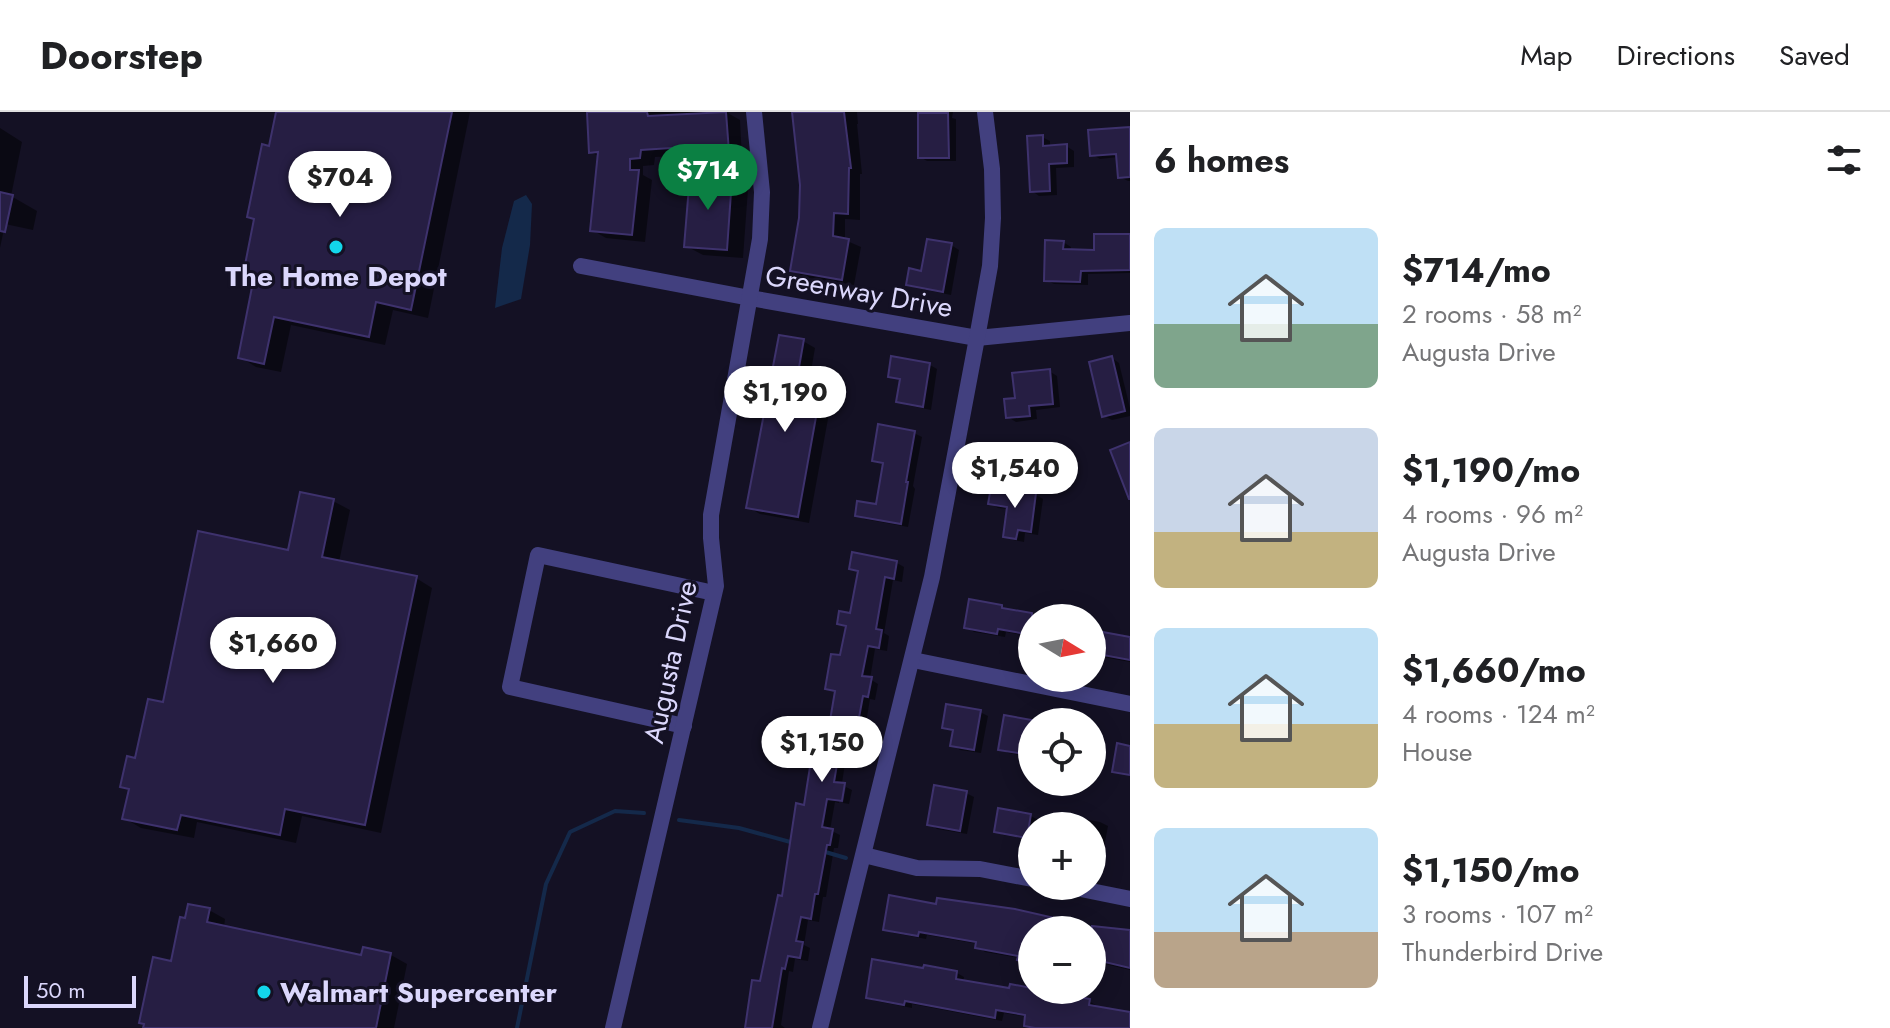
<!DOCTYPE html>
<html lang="en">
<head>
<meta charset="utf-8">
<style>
	:root { --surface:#fff; --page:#f6f6f6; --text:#202124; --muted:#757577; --line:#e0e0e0; --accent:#0b8043 }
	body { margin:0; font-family:Jost,sans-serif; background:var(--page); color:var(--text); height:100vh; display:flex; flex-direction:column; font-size:30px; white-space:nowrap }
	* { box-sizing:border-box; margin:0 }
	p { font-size:26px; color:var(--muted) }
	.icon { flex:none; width:44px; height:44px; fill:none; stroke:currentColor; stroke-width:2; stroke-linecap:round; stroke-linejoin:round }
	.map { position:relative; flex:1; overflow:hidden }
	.panel { display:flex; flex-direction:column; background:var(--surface); width:760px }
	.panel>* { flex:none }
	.needle { width:52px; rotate:100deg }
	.tools { position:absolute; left:1018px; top:492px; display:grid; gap:16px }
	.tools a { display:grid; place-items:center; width:88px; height:88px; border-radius:50%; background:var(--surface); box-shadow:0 4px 20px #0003; font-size:40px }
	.scale { position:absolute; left:24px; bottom:20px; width:112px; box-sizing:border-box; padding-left:8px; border:4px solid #dbd7fc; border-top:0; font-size:22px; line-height:28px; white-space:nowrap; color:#dbd7fc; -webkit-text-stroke:6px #141124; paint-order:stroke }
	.price { position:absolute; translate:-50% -68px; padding:0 18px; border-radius:28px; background:#fff; color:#222; font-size:26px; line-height:52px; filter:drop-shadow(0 2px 4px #0008) }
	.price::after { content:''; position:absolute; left:50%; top:48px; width:24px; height:18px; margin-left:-12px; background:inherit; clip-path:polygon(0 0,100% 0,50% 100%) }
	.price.active { background:var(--accent); color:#fff }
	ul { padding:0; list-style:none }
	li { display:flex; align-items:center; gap:24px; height:200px; padding:0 24px }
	li span { display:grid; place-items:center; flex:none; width:224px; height:160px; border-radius:12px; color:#555 }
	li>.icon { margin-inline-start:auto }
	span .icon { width:96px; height:96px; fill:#fffc; stroke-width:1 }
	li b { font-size:34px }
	h2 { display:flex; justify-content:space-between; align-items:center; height:96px; padding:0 24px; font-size:34px }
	header { display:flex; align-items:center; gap:48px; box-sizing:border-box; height:112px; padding:0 40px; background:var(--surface); border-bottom:2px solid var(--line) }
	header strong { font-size:38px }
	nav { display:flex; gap:44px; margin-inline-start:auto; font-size:28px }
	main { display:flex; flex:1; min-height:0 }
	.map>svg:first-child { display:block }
	.water { fill:#14294a }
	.shadow { fill:#0007 }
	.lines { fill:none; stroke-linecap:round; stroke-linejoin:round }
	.stream { stroke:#14294a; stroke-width:4 }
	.building { fill:#261e43; stroke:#3e326d; stroke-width:2 }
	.minor { stroke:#42407f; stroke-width:16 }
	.poi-dot { fill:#13d6eb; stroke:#141124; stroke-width:3 }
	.labels { text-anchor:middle; stroke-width:6; stroke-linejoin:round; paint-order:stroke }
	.poi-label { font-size:28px; font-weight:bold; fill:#dbd7fc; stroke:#141124 }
	.street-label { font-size:28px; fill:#dbd7fc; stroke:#141124 }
</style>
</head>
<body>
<header>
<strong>Doorstep</strong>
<nav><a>Map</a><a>Directions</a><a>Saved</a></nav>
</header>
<main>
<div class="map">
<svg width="1130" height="916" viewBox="0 0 1130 916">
	<rect width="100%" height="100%" fill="#141124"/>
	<polygon class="water" points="526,83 532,92 530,133 521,187 495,196 502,136 514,89"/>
	<g class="shadow">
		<polygon points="278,0 470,0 428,206 393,198 385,233 291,213 281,260 256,255 240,245 256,168 245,162"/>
		<polygon points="589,0 702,0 702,2 726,0 740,8 742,47 688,51 675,44 655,45 654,53 643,54 643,63 652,68 645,130 606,126 592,118 600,45 591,40"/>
		<polygon points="795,0 857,0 858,12 857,12 862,62 860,62 860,108 845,107 845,128 861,135 854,173 804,165 792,158 801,106 802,73"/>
		<polygon points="920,0 953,0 952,6 956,7 956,49 927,49 920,45"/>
		<polygon points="0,16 22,30 11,84 37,99 33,118 5,112 0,136"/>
		<polygon points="1130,17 1130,69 1128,69 1120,65 1118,45 1100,47 1092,42"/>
		<polygon points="1042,25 1050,29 1050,35 1066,34 1074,39 1074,55 1056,56 1057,83 1039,84 1032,79"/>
		<polygon points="732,68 748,77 743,146 703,143 686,134"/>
		<polygon points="1130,124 1130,161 1088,162 1088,173 1054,172 1046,168 1063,130 1071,135 1070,140 1096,140"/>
		<polygon points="951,133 959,138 951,183 916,176 908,172"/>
		<polygon points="803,229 815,236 810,265 823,268 834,274 809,411 760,402 748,395"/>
		<polygon points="1112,246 1119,251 1130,296 1130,304 1112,308 1104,304"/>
		<polygon points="930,253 937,257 931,298 906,293 899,289 902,269 890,264"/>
		<polygon points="1049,259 1057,264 1060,295 1036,298 1037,307 1016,310 1008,305 1017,288"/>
		<polygon points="914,321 922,325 913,374 915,377 908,415 864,407 857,403 878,394 885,353 874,348"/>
		<polygon points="992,377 1036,383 1043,387 1038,423 1025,421 1024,430 1013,428 1005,424 1009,397 998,396 990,391"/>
		<polygon points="333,389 350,398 339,450 416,466 432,476 381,721 302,704 296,731 197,710 194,726 141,716 124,706 131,678 123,674 164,592"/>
		<polygon points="854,443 897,451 904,455 902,470 893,468 884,521 889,524 887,539 875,537 870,567 878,572 875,588 870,587 861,641 847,638 839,691 835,690 830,718 840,723 838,736 834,736 826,785 823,785 819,810 808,808 804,833 810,836 808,849 795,847 793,860 789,859 781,913 785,916 746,916 762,871 805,695 825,647 837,581 827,576 842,546 847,516 839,511 851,504 860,461 851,456"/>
		<polygon points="1002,495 1009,499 1047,506 1032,506 1032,525 1006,520 1005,525 974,520 966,515"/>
		<polygon points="1092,520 1130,527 1130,550 1092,543"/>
		<polygon points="980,600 988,604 981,641 960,638 953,633 955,620 944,615"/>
		<polygon points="1005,606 1032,610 1032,645 1008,641 1000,636"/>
		<polygon points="1092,622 1101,626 1094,664 1092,663"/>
		<polygon points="846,675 852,678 849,692 843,691"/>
		<polygon points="966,681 974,685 967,722 937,717 930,712"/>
		<polygon points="1031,704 1038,708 1037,714 1032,714 1032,728 1003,723 996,719"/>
		<polygon points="1068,704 1100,710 1108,714 1102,746 1092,744 1092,714 1066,714"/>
		<polygon points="209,798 225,807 224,816 363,845 364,837 391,843 407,852 394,916 145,916 173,851"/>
		<polygon points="1064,810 1130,820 1130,858 1092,849 1092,818 1032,818 1032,852 1027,851 1020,846 985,840 978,835 978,832 927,823 926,827 893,821 885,817"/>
		<polygon points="957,861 964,865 963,870 1089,889 1097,894 1096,896 1130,902 1130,916 1031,916 1026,913 1027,905 1004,901 1002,909 912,892 912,896 875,889 868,885"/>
	</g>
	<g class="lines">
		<g class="stream">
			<polyline points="679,708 739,716 794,731"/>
			<polyline points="822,739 846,746"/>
			<polyline points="517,916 546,772 570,720 615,699 644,701"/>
		</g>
	</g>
	<g class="building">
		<polygon points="276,0 452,0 411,198 376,190 369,225 274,205 264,252 238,246 254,165 243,163 254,107 247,105 262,32 269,34"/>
		<polygon points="587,0 647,0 648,4 726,0 729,40 672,44 671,36 641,38 640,46 630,47 630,58 639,58 632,123 590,119 598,40 589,41"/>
		<polygon points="792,0 844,0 851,56 849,56 848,102 834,101 833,124 849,127 842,168 790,159 799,106 800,73"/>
		<polygon points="918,1 948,1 949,46 918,46"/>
		<polygon points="1130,15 1130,65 1118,66 1116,42 1090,44 1088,18"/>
		<polygon points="1043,23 1043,34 1067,32 1067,51 1049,52 1050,79 1030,80 1027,24"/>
		<polygon points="690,62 732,66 727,138 684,135"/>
		<polygon points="0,80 13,83 5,120 0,119"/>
		<polygon points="1094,122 1130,122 1130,158 1081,159 1080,170 1044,169 1045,128 1064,129 1063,137 1094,138"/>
		<polygon points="927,127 952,131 943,180 906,173 909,156 921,159"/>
		<polygon points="779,223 804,227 798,261 823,266 798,405 746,396"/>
		<polygon points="891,244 930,251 923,295 896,290 900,267 888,265"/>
		<polygon points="1112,244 1125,299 1102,305 1089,250"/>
		<polygon points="1050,257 1053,292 1029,294 1030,304 1006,306 1004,287 1015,286 1012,261"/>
		<polygon points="878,312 915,319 906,370 908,370 901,412 855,404 857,389 876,392 883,351 872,349"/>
		<polygon points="1130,330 1130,387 1129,387 1110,338"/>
		<polygon points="991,375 1036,381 1031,420 1018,418 1016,427 1003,425 1007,395 988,392"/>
		<polygon points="300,380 334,387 322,445 417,464 365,713 285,697 280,723 181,703 177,718 122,707 129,677 120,675 127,644 135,646 148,587 163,590 198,419 288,438"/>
		<polygon points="852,440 897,449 894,467 885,465 876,517 882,518 879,536 868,534 862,564 872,565 868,585 863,584 853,638 840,635 834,670 845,671 842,689 827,687 822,715 833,717 830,733 827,733 818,782 815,782 811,807 801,805 796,829 803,830 800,846 788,844 785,857 782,856 772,916 745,916 752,868 760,869 778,783 782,784 796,691 804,693 812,642 824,644 835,579 825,577 831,542 840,543 846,514 837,512 839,499 850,501 858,459 849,457"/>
		<polygon points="969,487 1002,493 1002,496 1032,501 1032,523 998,517 997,522 964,516"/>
		<polygon points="1092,518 1130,525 1130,548 1092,541"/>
		<polygon points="946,592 981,598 974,638 950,634 953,618 942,616"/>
		<polygon points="1004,603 1032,608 1031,643 998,638"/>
		<polygon points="1117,631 1130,634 1130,663 1112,660"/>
		<polygon points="934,673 967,679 960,719 927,713"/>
		<polygon points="998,696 1031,702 1027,726 994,720"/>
		<polygon points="889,783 936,792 937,786 1015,797 1081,812 1081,818 1032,818 1032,850 1017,848 1018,844 975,836 976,830 919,820 918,824 883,818"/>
		<polygon points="188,792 210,796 207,810 361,843 363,835 391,841 376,916 143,916 144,912 139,911 153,845 171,849 180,805 185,806"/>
		<polygon points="1092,814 1130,818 1130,856 1092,847"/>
		<polygon points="872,847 923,856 924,853 957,859 956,867 1009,876 1010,872 1032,876 1032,878 1042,878 1090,887 1089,893 1130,900 1130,916 1035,916 1024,914 1025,903 996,898 995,906 905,889 904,893 866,886"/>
	</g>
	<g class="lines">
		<g class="minor">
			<polyline points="581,154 750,186 977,226 1130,211"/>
			<polyline points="913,548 1130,592"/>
			<polyline points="684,614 510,575 538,443 714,481"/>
			<polyline points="864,743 917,756 980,757 1032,767"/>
			<polyline points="1066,774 1130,787"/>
			<polyline points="613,916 716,474 711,426 711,403 760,127 762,80 754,0"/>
			<polyline points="820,916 932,465 977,226 990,154 993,106 992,57 985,0"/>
		</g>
	</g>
	<g class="poi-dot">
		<circle cx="336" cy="135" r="8"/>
		<circle cx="264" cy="880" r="8"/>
	</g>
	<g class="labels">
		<g class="poi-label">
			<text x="336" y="174">The Home Depot</text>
			<text x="280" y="890" text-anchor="start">Walmart Supercenter</text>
		</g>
		<g class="street-label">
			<text transform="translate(859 179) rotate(10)" y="10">Greenway Drive</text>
			<text transform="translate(670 550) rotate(-78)" y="10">Augusta Drive</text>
		</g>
	</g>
</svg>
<div class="tools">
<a><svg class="needle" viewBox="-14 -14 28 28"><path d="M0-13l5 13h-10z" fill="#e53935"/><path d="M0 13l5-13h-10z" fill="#757577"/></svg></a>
<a><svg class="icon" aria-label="locate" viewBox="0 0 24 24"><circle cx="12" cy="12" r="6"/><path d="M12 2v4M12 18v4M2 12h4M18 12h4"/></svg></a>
<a>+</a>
<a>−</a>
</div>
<div class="scale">50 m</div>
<b class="price active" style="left:708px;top:100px">$714</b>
<b class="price" style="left:340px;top:107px">$704</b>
<b class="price" style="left:785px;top:322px">$1,190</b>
<b class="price" style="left:1015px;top:398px">$1,540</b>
<b class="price" style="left:273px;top:573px">$1,660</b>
<b class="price" style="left:822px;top:672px">$1,150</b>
</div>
<section class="panel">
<h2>6 homes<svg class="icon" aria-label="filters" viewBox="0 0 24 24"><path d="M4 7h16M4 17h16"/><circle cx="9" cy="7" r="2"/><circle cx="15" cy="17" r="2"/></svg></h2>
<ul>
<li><span style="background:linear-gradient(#bfe0f5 60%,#7fa58c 0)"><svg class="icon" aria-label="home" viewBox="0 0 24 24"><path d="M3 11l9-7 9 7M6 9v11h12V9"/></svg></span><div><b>$714/mo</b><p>2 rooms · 58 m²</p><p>Augusta Drive</p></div></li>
<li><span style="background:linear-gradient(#c9d6e8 65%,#c2b280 0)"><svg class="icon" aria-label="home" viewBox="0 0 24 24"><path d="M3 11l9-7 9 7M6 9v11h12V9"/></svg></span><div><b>$1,190/mo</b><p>4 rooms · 96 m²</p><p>Augusta Drive</p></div></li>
<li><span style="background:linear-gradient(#bfe0f5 60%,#c2b280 0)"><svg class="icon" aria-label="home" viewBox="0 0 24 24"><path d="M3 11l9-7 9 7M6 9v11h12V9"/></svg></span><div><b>$1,660/mo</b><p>4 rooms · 124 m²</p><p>House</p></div></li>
<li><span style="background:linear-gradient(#bfe0f5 65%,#b9a48a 0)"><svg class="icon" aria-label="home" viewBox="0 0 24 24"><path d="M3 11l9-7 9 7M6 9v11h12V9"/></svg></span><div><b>$1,150/mo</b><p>3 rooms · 107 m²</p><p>Thunderbird Drive</p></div></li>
</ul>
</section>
</main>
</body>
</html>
